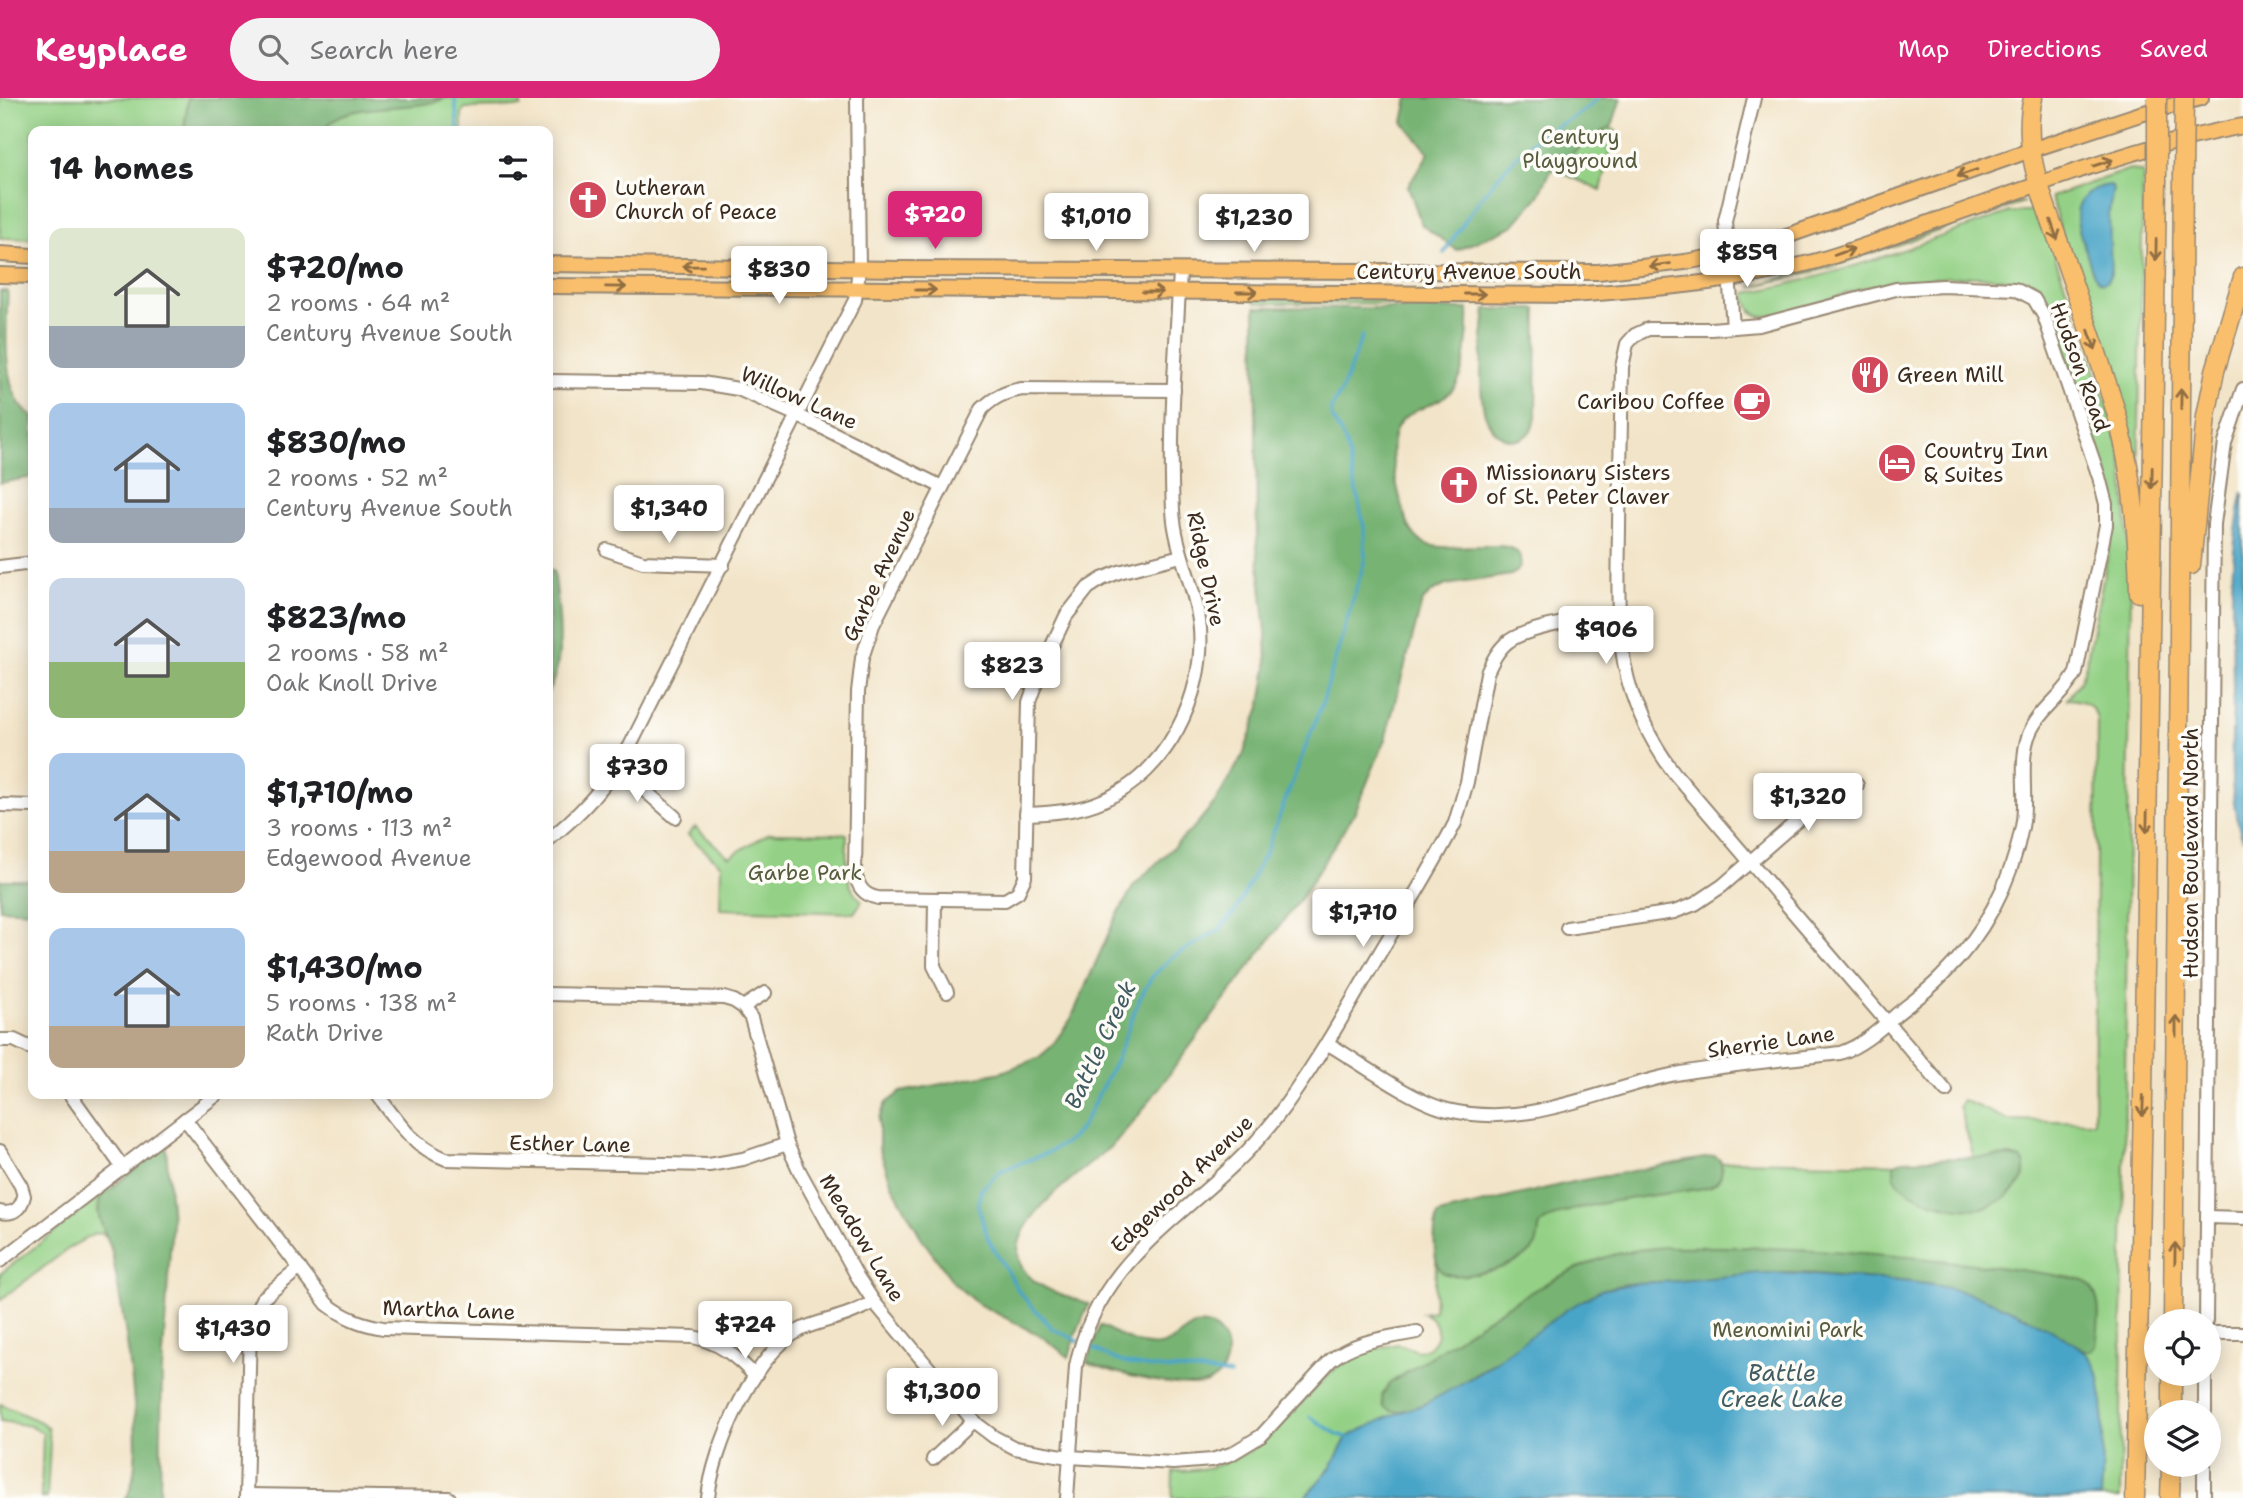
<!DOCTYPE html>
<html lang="en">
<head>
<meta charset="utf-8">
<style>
	:root { --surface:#fff; --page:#f2f2f2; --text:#202124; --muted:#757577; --accent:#db2777 }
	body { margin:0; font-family:"Shantell Sans",sans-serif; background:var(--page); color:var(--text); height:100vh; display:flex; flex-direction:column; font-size:26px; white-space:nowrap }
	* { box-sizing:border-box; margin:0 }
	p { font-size:23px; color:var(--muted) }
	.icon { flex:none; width:38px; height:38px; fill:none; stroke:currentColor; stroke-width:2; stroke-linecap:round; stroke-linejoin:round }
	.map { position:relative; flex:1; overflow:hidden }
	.sheet { position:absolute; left:28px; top:28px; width:525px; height:973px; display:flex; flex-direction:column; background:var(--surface); border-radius:14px; box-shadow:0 4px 18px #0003 }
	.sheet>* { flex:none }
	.controls { position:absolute; left:2144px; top:1211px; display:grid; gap:14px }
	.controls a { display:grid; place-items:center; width:77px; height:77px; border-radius:50%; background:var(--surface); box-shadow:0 4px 18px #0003; font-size:35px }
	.price { position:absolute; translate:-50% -60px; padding:0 16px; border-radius:7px; background:#fff; color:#222; font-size:23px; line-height:46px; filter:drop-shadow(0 2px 4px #0008) }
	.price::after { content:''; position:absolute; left:50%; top:42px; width:21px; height:16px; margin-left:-10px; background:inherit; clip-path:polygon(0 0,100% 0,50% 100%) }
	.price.current { background:var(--accent); color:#fff }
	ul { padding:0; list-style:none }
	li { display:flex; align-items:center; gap:21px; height:175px; padding:0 21px }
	li span { display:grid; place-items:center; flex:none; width:196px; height:140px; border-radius:14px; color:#555 }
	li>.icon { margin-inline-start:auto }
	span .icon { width:84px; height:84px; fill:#fffc; stroke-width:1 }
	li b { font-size:30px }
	h2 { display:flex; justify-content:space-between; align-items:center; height:84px; padding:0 21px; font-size:30px }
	header { display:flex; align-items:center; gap:42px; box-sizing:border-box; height:98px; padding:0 35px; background:var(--accent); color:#fff }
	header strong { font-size:33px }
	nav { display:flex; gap:38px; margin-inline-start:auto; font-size:24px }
	.search { width:490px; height:63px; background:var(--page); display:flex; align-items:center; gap:18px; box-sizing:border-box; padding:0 24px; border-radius:38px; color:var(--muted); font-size:26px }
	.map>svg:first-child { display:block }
	.green { fill:#94d186; stroke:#687e52; stroke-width:2 }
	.forest { fill:#77b373; stroke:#596e48; stroke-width:2 }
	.water { fill:#4aa5c8; stroke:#426873; stroke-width:2 }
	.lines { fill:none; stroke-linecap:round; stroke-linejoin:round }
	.stream { stroke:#4aa5c8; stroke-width:3.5 }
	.minor-casing { stroke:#968773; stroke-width:16 }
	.major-casing { stroke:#968773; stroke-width:18 }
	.highway-casing { stroke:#968773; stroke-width:21 }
	.minor { stroke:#fff; stroke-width:12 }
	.major { stroke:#f9bf6d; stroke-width:14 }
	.highway { stroke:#f9bf6d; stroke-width:18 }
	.highway-bridge-casing { stroke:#968773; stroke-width:21; stroke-linecap:butt }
	.highway-bridge { stroke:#f9bf6d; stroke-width:18 }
	.oneway { stroke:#906d42 }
	.labels { text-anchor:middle; stroke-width:7; stroke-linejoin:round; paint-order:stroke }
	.park-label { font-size:21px; fill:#565c3d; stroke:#fdfcf7 }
	.poi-label { font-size:21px; fill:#3b2a1e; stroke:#fdfcf7; text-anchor:start }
	.street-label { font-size:21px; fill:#3b2a1e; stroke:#fdfcf7 }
	.water-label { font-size:23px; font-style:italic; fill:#415b62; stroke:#fdfcf7 }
</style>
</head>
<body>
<header>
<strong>Keyplace</strong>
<div class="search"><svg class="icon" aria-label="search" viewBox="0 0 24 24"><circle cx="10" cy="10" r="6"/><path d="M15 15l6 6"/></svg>Search here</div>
<nav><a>Map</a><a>Directions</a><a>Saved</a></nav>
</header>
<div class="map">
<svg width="2243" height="1400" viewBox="0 0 2243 1400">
	<rect width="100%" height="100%" fill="#fdfcf7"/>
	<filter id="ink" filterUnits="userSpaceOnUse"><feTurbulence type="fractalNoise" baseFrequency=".0143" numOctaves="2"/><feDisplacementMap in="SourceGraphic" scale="14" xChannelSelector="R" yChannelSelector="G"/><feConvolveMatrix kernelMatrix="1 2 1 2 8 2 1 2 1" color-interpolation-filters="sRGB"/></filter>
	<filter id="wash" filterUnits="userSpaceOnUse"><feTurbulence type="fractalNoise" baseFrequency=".00686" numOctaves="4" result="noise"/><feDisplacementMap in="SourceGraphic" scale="28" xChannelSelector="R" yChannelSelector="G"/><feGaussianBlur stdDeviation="1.57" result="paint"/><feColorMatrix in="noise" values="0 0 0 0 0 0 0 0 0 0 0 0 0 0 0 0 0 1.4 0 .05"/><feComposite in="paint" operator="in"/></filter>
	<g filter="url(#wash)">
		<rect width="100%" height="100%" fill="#f2e4c8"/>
		<g class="green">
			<polygon points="0,0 521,0 521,9 465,10 462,15 462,33 258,33 186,16 184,33 33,33 33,141 0,140"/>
			<polygon points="1581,15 1616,33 1601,92 1518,56"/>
			<polygon points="2130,71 2143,75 2138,396 2051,99"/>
			<polygon points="2015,104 2024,104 1829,170 1751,189 1839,164"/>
			<path d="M2033,107l5,3 72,205 13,52 8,119 -11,914h-948l1,-27c94,1 113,-64 176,-114l14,-6 35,-7 20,7c23,-4 26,-29 5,-38l11,-2 4,-93 34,-9 263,-48 241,4 -17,-59 4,-6 45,20 86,2 3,-403c-4,-16 -14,-19 -30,-20l13,-17 6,-18 26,-130 1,-34 -6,-27 -57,-164c-6,-10 -15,-21 -26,-25 -33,-14 -125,-5 -160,4 -24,6 -82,31 -104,28 -4,-1 -5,-3 -9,-5l-5,-12v-6c91,-16 177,-51 264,-81h19z"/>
			<polygon points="1255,201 1468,202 1471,206 1255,205"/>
			<path d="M695,729l34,30 40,-24 78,1c0,24 -5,50 15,67l-8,12 -134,-4 1,-44 -33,-30z"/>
			<path d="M101,1098c-6,17 -1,28 8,43l-7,-6 -8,1 -22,12 -72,54v-26z"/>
			<polygon points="0,1306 41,1324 47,1329 50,1345 47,1400 41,1400 43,1335 30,1328 0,1323"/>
		</g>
		<g class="forest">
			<path d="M188,0h258c-37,16 -106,0 -122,33h-140z"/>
			<polygon points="1408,0 1621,0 1612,28 1584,45 1550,74 1539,98 1513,128 1457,152 1422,127 1408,88 1429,55 1403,24"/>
			<path d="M0,193h8c-2,36 -8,108 25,125v61l-33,6z"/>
			<path d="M1255,209l213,2c1,19 -2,62 -13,78 -8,10 -20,15 -31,20 -8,4 -16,7 -23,14 -15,17 -7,53 -2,73 15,65 30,52 89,52 11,0 21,-1 30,7 5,9 3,17 -7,22l-65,10 -14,7 -10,10 -37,138 -31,74 -51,81 -165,221c-10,11 -18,23 -29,32 -26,24 -120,83 -82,126 15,17 42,23 62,30l-14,32 -6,21 -28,-21 -65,-33 -22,-20 -32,-44 -30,-54 -13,-37v-29l7,-16 15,-11 101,-20 36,-14 13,-11 20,-28 43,-98 20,-36 62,-60 20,-24 27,-46 18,-51 6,-37 -1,-34 -9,-86z"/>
			<path d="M1486,211h51l-1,108c-8,36 -42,26 -51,-3 -8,-27 -2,-77 1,-105z"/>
			<path d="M548,471l5,2 2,7c4,35 11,82 -7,114z"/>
			<polygon points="0,782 33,782 33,813 0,811"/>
			<path d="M166,1048l6,75 -10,149 -2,128h-34c25,-39 -5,-195 -14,-245 -4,-21 -20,-35 -11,-57z"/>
			<path d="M1715,1058l5,4c4,12 2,21 -10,27 -37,8 -145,14 -170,38 -2,7 -1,15 -5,21 -10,19 -72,36 -91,27 -13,-7 -10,-46 -6,-58l5,-2 129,-31z"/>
			<path d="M2011,1058l10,3 4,6c1,12 -5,20 -14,28 -8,7 -18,13 -29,15 -24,4 -79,-9 -88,-33v-10l9,-5z"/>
			<path d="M1666,1149c139,-2 278,10 414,32 25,11 19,44 16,67l-4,5h-6c-38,-20 -73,-44 -114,-56 -39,-13 -79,-15 -120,-18 -18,-1 -35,-4 -53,-4 -37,-1 -74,4 -110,8 -30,3 -62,-2 -89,10 -33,14 -191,148 -217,115l-1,-10 8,-13c69,-43 135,-97 213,-125 20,-7 42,-9 63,-11z"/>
			<path d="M1100,1227c18,9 39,23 60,20 20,-2 30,-29 52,-18 10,5 15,16 15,27 0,12 -7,25 -20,29 -26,8 -94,-10 -120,-21z"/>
		</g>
		<g class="water">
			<path d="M2111,87l2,4 -4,23 2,62 -4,7 -5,2c-10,-6 -12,-18 -15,-29 -7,-20 -20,-47 3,-62 6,-4 14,-7 21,-7z"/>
			<path d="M2243,394v348c-17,-44 -10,-98 -10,-144 0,-68 -6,-138 10,-204z"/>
			<path d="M1759,1175c31,0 61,2 91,4 41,3 82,5 121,17 27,8 54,22 78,35 18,10 40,20 48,41 9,28 6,97 4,128h-797l27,-31 16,-30 43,-21 35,-12 25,-14 34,-20 82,-60 35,-20 34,-7 45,-2z"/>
		</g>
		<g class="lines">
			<g class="stream">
				<polyline points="455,0 458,33"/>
				<path d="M1444,155c26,-41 53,-82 91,-113 19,-16 48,-22 62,-42"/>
				<polyline points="1079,1243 1053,1231 1020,1195 988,1141 978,1107 981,1092 1000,1073 1047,1055 1070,1042 1083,1027 1117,960 1139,902 1152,879 1171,860 1219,832 1236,812 1266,753 1322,606 1365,461 1364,429 1349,358 1345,344 1331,317 1331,311 1342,292 1362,238"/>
				<path d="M1086,1247c13,6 27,15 40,18 34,9 70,5 104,12"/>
				<polyline points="1310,1319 1337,1336 1347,1339"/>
			</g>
		</g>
	</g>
	<g filter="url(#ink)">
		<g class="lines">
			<defs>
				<g id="minor">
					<polyline points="1733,229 1725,123 1754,0"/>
					<polyline points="548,283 702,285 738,291 797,317 942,389"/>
					<path d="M1174,292l-152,-1c-17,3 -28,8 -40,20l-109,216 -11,33 -4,34 -3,180c3,15 8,23 23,26l127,2 13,-8 7,-15 4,-175 11,-31 26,-55 22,-28 14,-9 17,-7 62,-16"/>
					<polyline points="607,452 643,464 723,467"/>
					<polyline points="0,469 33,465"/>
					<polyline points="618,669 675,719"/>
					<polyline points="0,707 33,708"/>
					<path d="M1026,716c27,-1 54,-3 78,-14 63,-28 101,-104 96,-171 -3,-39 -25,-78 -27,-119 -4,-79 3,-160 7,-239"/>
					<path d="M548,742c33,-26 61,-57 82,-94l225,-446 4,-31 -2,-171"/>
					<polyline points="935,802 934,868 947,894"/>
					<polyline points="1567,830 1674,814 1695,806 1722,788 1827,697 1838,691 1857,687"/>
					<path d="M548,896l176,4 10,3 9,6 8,11 36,126 13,28 57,104 17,26 99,119 21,16 21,11 54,9 104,6 39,-3 19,-6 30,-18 70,-76c25,-20 56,-22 86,-28"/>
					<polyline points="743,909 765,895"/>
					<polyline points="0,942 14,942 33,951"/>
					<path d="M1327,945c32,19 86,59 121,67 79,19 148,-19 223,-35 56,-11 113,-15 169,-22 22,-7 40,-24 57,-39 15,-12 32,-24 45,-38 41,-40 69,-92 80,-149 6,-29 -3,-62 6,-90 9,-26 35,-40 48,-64l30,-148v-21l-7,-27 -55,-161 -10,-17 -19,-10 -72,-3 -47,3 -137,36 -48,4h-63l-13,6 -8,9 -5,23c-1,53 -2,106 -3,159 -1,99 -7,165 56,248l271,317"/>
					<polyline points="70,996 123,1070"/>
					<path d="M377,996c21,28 35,52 69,65l263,6 34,-6 44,-15"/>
					<path d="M185,1021l142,185c18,14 34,20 56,24l310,9c26,5 43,19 61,38"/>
					<path d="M0,1053l21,35 3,10c-3,13 -11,19 -24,16"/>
					<polyline points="2208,1119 2243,1120"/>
					<polyline points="0,1163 218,996"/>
					<polyline points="2206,1223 2214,426 2225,345 2243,291"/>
					<polyline points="2208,1235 2243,1235"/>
					<polyline points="2205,1314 2205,1276"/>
					<polyline points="933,1361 973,1323"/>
					<polyline points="247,1397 449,1400"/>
					<polyline points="246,1400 250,1227 262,1201 300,1170"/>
					<path d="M708,1400c5,-49 45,-142 90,-167 17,-9 35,-11 52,-18 8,-3 16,-7 24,-11"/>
					<path d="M1067,1400l9,-132c24,-118 129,-157 196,-243 40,-51 71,-107 103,-162 27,-46 56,-91 80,-138l12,-41 20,-109c5,-11 11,-24 22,-32 22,-15 82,-23 109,-26"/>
					<polyline points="2204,1400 2204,1367"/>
				</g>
				<g id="major">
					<polyline points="0,156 33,158"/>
					<polyline points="548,166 900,171 1598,174 1685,164 1744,153 2031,52 2140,16 2201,0"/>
					<polyline points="0,177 33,178"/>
					<path d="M548,188l1023,9c81,-6 163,-12 242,-33 34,-9 67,-22 101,-34 108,-37 216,-81 329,-102"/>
				</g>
				<g id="highway">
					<path d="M2033,0c-13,54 14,109 31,159 18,54 38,107 54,162 15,57 20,115 21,174"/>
					<polyline points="2191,467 2206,318 2215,273 2243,179"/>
					<polyline points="2173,1223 2183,77"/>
					<polyline points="2172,1314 2172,1276"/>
					<polyline points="2135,1400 2143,1000 2157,84"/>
					<polyline points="2170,1400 2171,1367"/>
				</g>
			</defs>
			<use href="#minor" class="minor-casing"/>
			<use href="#major" class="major-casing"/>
			<use href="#highway" class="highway-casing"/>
			<use href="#minor" class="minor"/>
			<use href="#major" class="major"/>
			<use href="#highway" class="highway"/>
			<defs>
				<g id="highway-bridge">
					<polyline points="2183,77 2184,0"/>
					<polyline points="2157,84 2157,0"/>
				</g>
			</defs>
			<use href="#highway-bridge" class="highway-bridge-casing"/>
			<use href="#highway-bridge" class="highway-bridge"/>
		</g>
		<defs><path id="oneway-shaft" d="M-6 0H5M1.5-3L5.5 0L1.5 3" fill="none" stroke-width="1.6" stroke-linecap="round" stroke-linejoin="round" transform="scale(1.75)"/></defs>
		<g class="oneway">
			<use href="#oneway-shaft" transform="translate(2103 65) rotate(-18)"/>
			<use href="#oneway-shaft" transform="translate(1967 75) rotate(161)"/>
			<use href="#oneway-shaft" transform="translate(2054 132) rotate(71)"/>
			<use href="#oneway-shaft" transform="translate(2156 152) rotate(91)"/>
			<use href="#oneway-shaft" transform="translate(1844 154) rotate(-19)"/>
			<use href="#oneway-shaft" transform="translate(1660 167) rotate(173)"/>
			<use href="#oneway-shaft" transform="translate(693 168) rotate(-179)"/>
			<use href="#oneway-shaft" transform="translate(616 189) rotate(1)"/>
			<use href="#oneway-shaft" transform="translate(926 192)"/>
			<use href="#oneway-shaft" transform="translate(1153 194)"/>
			<use href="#oneway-shaft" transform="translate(1247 194)"/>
			<use href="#oneway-shaft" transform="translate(1475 196)"/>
			<use href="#oneway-shaft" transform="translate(2092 242) rotate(71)"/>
			<use href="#oneway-shaft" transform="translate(2181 301) rotate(-89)"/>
			<use href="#oneway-shaft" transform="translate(2152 380) rotate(91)"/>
			<use href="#oneway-shaft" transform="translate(2147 724) rotate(91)"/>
			<use href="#oneway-shaft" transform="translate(2176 928) rotate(-90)"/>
			<use href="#oneway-shaft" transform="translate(2143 1008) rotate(92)"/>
			<use href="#oneway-shaft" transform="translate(2175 1155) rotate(-89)"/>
		</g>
	</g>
	<defs>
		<symbol id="church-disc" viewBox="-11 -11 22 22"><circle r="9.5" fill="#d1495b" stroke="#fdfcf7"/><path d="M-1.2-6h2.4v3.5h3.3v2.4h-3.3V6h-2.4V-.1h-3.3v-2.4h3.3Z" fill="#fff"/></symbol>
		<symbol id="restaurant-disc" viewBox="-11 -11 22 22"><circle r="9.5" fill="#d1495b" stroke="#fdfcf7"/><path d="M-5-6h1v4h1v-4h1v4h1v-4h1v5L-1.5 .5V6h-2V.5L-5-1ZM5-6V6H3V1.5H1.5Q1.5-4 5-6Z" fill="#fff"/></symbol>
		<symbol id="cafe-disc" viewBox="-11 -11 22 22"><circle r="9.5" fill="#d1495b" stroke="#fdfcf7"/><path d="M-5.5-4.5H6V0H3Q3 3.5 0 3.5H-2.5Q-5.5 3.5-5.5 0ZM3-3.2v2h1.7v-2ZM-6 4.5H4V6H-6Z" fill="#fff"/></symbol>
		<symbol id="hotel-disc" viewBox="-11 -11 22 22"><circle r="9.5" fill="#d1495b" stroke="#fdfcf7"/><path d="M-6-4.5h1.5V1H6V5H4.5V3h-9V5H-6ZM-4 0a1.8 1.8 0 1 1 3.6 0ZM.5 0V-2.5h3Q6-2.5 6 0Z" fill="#fff"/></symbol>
	</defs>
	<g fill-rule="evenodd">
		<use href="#church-disc" x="566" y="80" width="44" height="44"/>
		<use href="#restaurant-disc" x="1848" y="255" width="44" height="44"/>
		<use href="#cafe-disc" x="1730" y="282" width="44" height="44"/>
		<use href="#hotel-disc" x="1875" y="343" width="44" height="44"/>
		<use href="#church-disc" x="1437" y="365" width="44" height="44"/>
	</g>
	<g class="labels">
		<g class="park-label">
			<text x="1580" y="46">Century<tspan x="1580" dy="24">Playground</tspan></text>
			<text x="805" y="782">Garbe Park</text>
			<text x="1788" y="1239">Menomini Park</text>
		</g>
		<g class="poi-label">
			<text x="615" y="97">Lutheran<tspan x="615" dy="24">Church of Peace</tspan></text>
			<text x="1897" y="284">Green Mill</text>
			<text x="1725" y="311" text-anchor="end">Caribou Coffee</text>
			<text x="1924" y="360">Country Inn<tspan x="1924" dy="24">&amp; Suites</tspan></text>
			<text x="1486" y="382">Missionary Sisters<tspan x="1486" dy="24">of St. Peter Claver</tspan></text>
		</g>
		<g class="street-label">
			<text x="1469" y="181">Century Avenue South</text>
			<text transform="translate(2080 269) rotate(70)" y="7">Hudson Road</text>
			<text transform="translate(799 300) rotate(24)" y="7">Willow Lane</text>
			<text transform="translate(1206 471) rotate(78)" y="7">Ridge Drive</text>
			<text transform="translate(879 477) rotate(-65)" y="7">Garbe Avenue</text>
			<text transform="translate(2191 755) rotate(-90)" y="7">Hudson Boulevard North</text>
			<text transform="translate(1771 944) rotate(-8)" y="7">Sherrie Lane</text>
			<text transform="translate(570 1046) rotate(1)" y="7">Esther Lane</text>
			<text transform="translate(1182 1086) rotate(-44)" y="7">Edgewood Avenue</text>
			<text transform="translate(862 1140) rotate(59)" y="7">Meadow Lane</text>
			<text transform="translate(449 1212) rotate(2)" y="7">Martha Lane</text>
		</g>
		<g class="water-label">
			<text transform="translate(1100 947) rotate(-65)" y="8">Battle Creek</text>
			<text x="1782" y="1283">Battle<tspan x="1782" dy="26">Creek Lake</tspan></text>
		</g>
	</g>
</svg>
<div class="controls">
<a><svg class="icon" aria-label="locate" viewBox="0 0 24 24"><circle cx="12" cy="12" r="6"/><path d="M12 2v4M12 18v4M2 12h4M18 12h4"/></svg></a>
<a><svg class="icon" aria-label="layers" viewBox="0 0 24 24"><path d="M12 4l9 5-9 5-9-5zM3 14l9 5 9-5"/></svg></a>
</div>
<b class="price current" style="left:935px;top:153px">$720</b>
<b class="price" style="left:1096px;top:155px">$1,010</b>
<b class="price" style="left:1254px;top:156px">$1,230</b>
<b class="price" style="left:1747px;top:191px">$859</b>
<b class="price" style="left:779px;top:208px">$830</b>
<b class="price" style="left:669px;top:447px">$1,340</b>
<b class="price" style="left:1606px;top:568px">$906</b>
<b class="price" style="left:1012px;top:604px">$823</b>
<b class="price" style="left:637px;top:706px">$730</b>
<b class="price" style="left:1808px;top:735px">$1,320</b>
<b class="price" style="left:1363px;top:851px">$1,710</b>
<b class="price" style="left:745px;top:1263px">$724</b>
<b class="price" style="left:233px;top:1267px">$1,430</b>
<b class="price" style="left:942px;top:1330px">$1,300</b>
<section class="sheet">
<h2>14 homes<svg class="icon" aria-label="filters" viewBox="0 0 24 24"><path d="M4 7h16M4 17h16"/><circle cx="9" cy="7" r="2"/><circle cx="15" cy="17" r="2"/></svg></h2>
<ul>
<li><span style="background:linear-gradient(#dfe7d0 70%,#9aa5b1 0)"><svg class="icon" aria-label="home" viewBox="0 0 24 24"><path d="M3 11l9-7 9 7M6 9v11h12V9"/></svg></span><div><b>$720/mo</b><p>2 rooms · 64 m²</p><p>Century Avenue South</p></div></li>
<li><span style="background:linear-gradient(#a9c7e8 75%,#9aa5b1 0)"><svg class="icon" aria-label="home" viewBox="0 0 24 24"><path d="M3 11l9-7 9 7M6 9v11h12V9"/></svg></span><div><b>$830/mo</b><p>2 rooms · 52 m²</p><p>Century Avenue South</p></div></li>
<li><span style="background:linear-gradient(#c9d6e8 60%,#8fb573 0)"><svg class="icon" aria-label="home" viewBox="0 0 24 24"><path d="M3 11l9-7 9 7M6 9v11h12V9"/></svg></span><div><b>$823/mo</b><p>2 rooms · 58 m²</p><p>Oak Knoll Drive</p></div></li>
<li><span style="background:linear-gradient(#a9c7e8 70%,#b9a48a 0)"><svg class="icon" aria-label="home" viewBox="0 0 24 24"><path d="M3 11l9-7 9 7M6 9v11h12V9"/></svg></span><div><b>$1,710/mo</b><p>3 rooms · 113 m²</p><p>Edgewood Avenue</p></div></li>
<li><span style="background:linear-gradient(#a9c7e8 70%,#b9a48a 0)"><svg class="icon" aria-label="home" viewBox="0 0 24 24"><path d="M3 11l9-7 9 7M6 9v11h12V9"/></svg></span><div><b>$1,430/mo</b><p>5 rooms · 138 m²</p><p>Rath Drive</p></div></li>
</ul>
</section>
</div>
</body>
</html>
